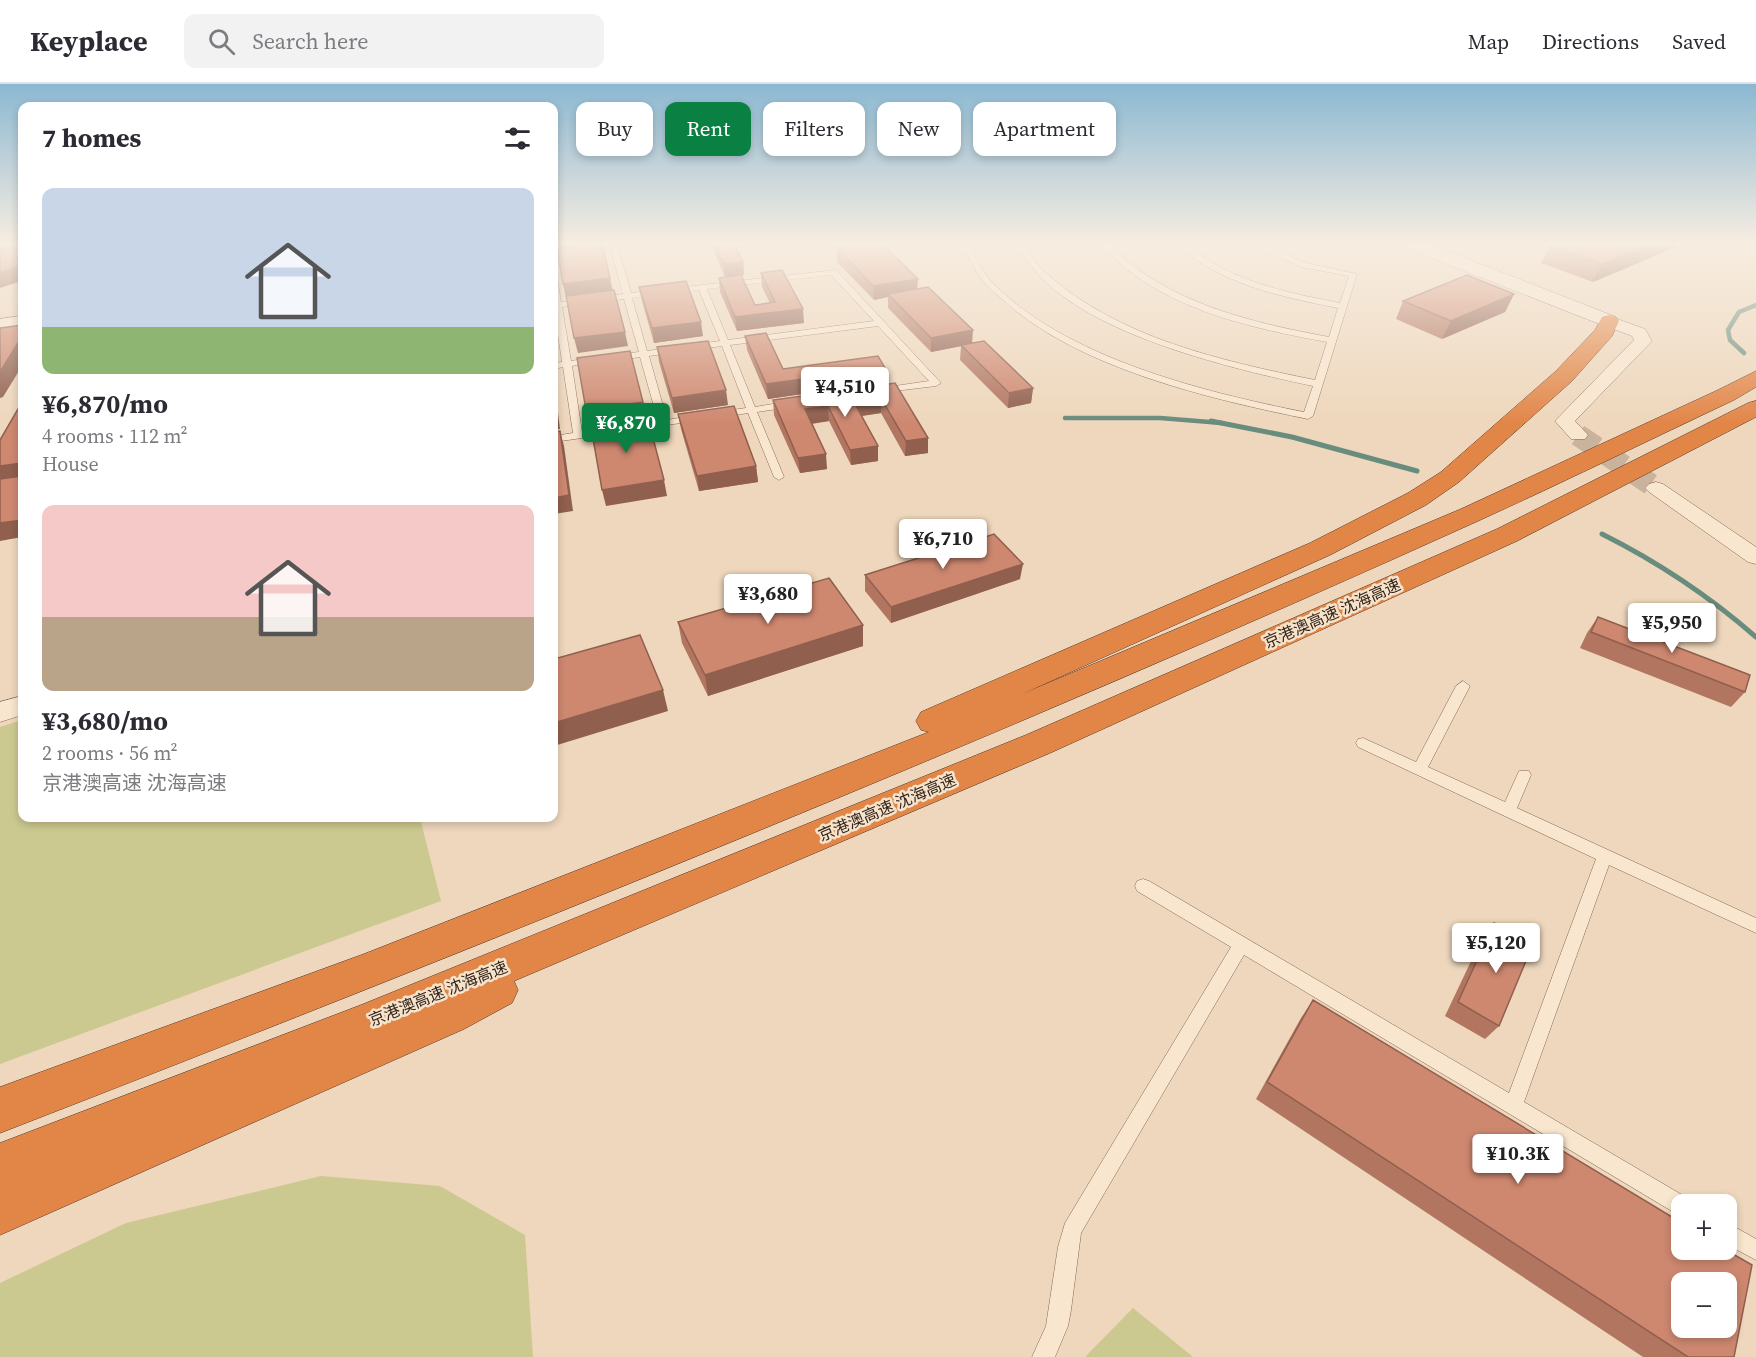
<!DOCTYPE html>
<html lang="en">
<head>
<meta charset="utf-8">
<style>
	:root { --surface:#fff; --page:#f2f2f3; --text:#2b2b33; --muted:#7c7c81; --line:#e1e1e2; --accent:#0b8043 }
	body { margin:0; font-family:"Source Serif 4","Noto Sans SC",serif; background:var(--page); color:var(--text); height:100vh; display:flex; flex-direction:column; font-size:22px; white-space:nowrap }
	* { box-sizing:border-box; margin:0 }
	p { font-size:20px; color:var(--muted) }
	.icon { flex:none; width:33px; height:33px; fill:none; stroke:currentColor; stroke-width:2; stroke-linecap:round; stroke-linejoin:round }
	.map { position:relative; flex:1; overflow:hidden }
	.details { position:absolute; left:18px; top:18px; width:540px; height:720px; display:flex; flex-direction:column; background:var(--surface); border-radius:12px; box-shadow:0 3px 9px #0003 }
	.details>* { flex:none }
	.top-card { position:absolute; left:576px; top:18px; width:570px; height:54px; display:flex; gap:12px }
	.controls { position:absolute; left:1671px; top:1110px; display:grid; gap:12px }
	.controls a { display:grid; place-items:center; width:66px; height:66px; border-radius:12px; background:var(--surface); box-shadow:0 3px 9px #0003; font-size:30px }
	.price { position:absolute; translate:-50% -51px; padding:0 14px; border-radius:6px; background:#fff; color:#222; font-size:20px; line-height:39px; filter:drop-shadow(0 2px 3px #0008) }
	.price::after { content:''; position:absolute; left:50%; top:36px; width:18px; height:14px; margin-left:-9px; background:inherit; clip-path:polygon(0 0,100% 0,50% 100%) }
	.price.on { background:var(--accent); color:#fff }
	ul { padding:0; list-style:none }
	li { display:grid; align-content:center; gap:12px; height:318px; padding:0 24px }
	li span { display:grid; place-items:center; height:186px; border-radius:12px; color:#555 }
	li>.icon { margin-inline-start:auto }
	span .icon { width:108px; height:108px; fill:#fffc; stroke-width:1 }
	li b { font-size:26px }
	h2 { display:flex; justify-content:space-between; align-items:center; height:72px; padding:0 24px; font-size:26px }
	.chip { padding:0 21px; border-radius:12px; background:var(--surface); box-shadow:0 3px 9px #0003; font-size:21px; line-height:54px }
	.chip.on { background:var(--accent); color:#fff }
	header { display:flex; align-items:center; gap:36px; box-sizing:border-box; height:84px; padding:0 30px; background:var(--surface); border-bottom:2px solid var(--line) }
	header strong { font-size:28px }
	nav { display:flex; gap:33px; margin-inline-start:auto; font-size:21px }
	.search { width:420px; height:54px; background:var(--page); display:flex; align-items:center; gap:15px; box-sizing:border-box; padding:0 21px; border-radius:12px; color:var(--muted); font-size:22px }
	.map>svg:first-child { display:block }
	.green { fill:#ccc990 }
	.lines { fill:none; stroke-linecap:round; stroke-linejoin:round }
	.stream-far1 { stroke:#688c7d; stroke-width:4.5 }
	.stream { stroke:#688c7d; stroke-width:5 }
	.minor-tunnel { stroke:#c9b39c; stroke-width:22; stroke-dasharray:22 11; stroke-linecap:butt }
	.service-casing { stroke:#866755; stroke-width:1 }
	.minor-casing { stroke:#866755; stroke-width:1 }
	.tertiary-casing { stroke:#866755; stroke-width:1 }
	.motorway-casing { stroke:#53372a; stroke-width:1 }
	.service { fill:#f9e6cf; fill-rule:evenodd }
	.minor { fill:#f9e6cf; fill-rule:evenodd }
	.tertiary { fill:#f9e6cf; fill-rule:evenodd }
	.motorway { fill:#e28648; fill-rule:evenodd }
	.wall { fill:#b17560 }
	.shaded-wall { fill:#905f4e }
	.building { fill:#ce8870; stroke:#905f4e; stroke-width:1.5; fill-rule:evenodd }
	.labels { text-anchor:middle; stroke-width:5; stroke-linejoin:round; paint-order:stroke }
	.street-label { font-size:16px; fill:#34231a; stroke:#f6e3cb }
</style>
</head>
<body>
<header>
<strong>Keyplace</strong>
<div class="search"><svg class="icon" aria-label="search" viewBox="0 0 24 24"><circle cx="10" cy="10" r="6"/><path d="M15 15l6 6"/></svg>Search here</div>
<nav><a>Map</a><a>Directions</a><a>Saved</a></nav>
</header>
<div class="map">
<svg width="1756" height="1273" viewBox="0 0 1756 1273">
	<rect width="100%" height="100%" fill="#eed7bc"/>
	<g class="green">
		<polygon points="22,636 22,734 420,734 441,817 0,980 0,643"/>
		<polygon points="321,1092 440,1102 525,1151 533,1273 0,1273 0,1199 126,1139"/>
		<polygon points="1133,1224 1193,1273 1085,1273"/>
	</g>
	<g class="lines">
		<g class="stream-far1">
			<polyline points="1744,269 1730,256 1728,246 1739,228 1756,221"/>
			<polyline points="1065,334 1160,334 1222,339"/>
		</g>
		<g class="stream">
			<polyline points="1211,337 1292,353 1417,387"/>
			<path d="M1602,450c56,28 107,62 154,103"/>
		</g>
		<polyline class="minor-tunnel" points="1578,351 1656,404"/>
		<defs>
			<g id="service">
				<path d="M609,160h8l14,49 205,-23 105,113 -5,3 -58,7 -2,-2 5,-3 48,-7 -51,-55 -148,19 25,62 36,-6 5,3 -5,3 -34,5 27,65 -5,3 -5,-3 -26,-64 -30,5 -5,-3 5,-3 28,-4 -24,-62 -73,10 18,64 29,-5 5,3 -5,3 -67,9v-4l29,-5 -18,-64 -26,4 -4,-3 4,-3 25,-3 -15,-53 -62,8 9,54 24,-4 4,3 -27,6 10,66 28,-4 5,3 -5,3 -56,8v-6l19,-3 -10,-66 -9,2v-6l8,-1 -8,-55v-26l4,2 3,19 62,-8zM831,191l43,46 -146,19 -21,-51zM699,206l21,51 -73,10 -15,-53z"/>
				<path d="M962,160h7c6,12 12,26 21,36 72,77 213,112 314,132l9,-26c-80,-17 -220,-50 -275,-112 -8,-9 -15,-20 -22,-30h7c7,10 14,21 23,29 72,65 176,88 269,107l12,-38c-81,-15 -170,-34 -227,-98h8c59,59 141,78 221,93l9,-29c-56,-11 -119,-24 -162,-64 14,0 27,14 40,21 38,21 82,30 124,38l9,-27 -48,-9 -48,-23h10l43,19 51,11 -44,142 -5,3c-98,-20 -232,-51 -306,-120 -7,-6 -15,-12 -20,-19 -8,-11 -14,-24 -20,-36z"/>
				<polygon points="577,169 581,171 580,173 554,175 554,171"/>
				<polygon points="1463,597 1470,602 1428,683 1505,718 1519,687 1529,687 1531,691 1517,724 1756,834 1756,849 1609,781 1524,1018 1689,1115 1691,1120 1682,1120 1682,1132 1675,1129 1244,871 1081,1149 1071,1226 1068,1242 1055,1273 1032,1273 1046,1242 1058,1163 1065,1139 1231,863 1137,807 1135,802 1137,797 1143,795 1149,797 1509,1009 1596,775 1358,663 1356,659 1358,655 1363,654 1416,678 1456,602"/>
				<polygon points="1726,1138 1756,1155 1756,1176 1726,1160"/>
			</g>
			<g id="minor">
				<polygon points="1609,232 1645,245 1652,257 1575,337 1588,351 1585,355 1571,355 1555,337 1634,256 1632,252 1603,241 1601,237"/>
				<polygon points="1656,398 1663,400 1756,463 1756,480 1748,478 1649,408 1645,404 1649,400"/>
				<polygon points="22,612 22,631 0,638 0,618"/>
			</g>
			<g id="tertiary">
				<polygon points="1403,160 1429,160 1616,233 1619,237 1616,241 1602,241 1406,164"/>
				<polygon points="22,232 22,244 0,247 0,235"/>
			</g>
			<g id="motorway">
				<path d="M1609,231l7,2 3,4 -7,15 -40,45 -113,101 -33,23 -96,50 -308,139 439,-185 257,-119 38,-19v16l-22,13c-85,40 -170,82 -256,121 -486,220 -981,419 -1478,612v-46l364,-133 565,-222 -8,-2 -5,-9 5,-9 389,-169 98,-50 33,-21 115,-101 39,-41 7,-13z"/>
				<polygon points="1756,317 1756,333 1517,457 1050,669 514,897 518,906 512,919 464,945 0,1151 0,1059 361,921 1026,651 1497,445 1748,319"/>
			</g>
		</defs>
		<use href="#service" class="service-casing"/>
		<use href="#minor" class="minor-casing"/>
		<use href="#tertiary" class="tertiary-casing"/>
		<use href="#motorway" class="motorway-casing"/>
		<use href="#service" class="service"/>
		<use href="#minor" class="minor"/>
		<use href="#tertiary" class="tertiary"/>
		<use href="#motorway" class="motorway"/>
	</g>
	<g class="wall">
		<polygon points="711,160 734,160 743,178 744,191 741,192 755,221 770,219 762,203 761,189 804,239 737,247 720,208 719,194 725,193"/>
		<polygon points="1683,160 1593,198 1541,179 1550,162"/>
		<polygon points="837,164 918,195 917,204 972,259 1033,304 1031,319 1008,324 960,276 961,262 931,268 888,224 888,213 874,216 837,178"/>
		<polygon points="639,203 703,252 654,259 642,217"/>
		<polygon points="1514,210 1505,228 1442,255 1396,235 1403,217"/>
		<polygon points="745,252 783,285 885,284 885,298 768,315 747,266"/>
		<polygon points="657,263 728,321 674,329 659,278"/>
		<polygon points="895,299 928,369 905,372 881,329 862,332 878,377 851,381 829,337 812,340 827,385 800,389 774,331 773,316"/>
		<polygon points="678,330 756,382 758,398 699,407 681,345"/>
		<polygon points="865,491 1020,495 891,539 865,507"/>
		<polygon points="1598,533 1745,608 1731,623 1580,564 1587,549"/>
		<polygon points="678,538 863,562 708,612 682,559"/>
		<polygon points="1494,839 1499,942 1485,955 1445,932 1482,854"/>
		<polygon points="1313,916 1734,1273 1643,1273 1256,1015 1301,934"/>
	</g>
	<g class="shaded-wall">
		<polygon points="556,160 600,160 558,168"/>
		<polygon points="1651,160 1683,160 1593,198 1602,180"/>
		<polygon points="743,178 744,191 725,194 724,180"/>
		<polygon points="22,181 22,197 0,204 0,188"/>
		<polygon points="610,194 613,208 566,214 563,200"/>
		<polygon points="918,195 917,208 888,210 888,213 874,216 873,202"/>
		<polygon points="1514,210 1505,228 1442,255 1451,237"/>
		<polygon points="803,225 804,239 737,247 735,233"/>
		<polygon points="701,238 703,252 654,259 652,244"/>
		<polygon points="973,246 972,260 931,268 931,254"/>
		<polygon points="625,248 628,262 578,269 574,254"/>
		<polygon points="22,252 22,282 3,313 0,314 0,288"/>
		<polygon points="885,284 885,298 768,315 766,300"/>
		<polygon points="554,296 560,345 554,346"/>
		<polygon points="1033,304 1031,319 1008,324 1009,309"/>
		<polygon points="726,306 728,321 674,329 672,314"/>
		<polygon points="881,314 881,329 854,333 854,318"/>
		<polygon points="643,318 646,333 590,341 586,326"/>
		<polygon points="828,322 829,337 806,340 805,325"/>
		<polygon points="560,347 564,362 573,427 554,430 554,414"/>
		<polygon points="928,354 928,369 905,372 906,357"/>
		<polygon points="878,362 878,377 851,381 850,366"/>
		<polygon points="826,370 827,385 800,389 798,374"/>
		<polygon points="22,379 22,396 0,399 0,382"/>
		<polygon points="756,382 758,398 699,407 697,392"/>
		<polygon points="664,396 667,412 606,422 602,406"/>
		<polygon points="22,436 22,453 0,457 0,439"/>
		<polygon points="1023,480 1020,495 891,539 891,523"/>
		<polygon points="863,541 863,562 708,612 705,591"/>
		<polygon points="663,606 668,627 554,662 554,639"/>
	</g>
	<g class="building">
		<polygon points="0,160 9,160 22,170 22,181 0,188"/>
		<polygon points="586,160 602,160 610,194 563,200 557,164"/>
		<polygon points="715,160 734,160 743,178 724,180"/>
		<polygon points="862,160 882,160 918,195 873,202 837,164"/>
		<polygon points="1553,160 1651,160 1602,180 1550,162"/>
		<polygon points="782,186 803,225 735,233 719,194 741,191 755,221 775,218 761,189"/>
		<polygon points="1467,191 1514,210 1451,237 1403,217"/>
		<polygon points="686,197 701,238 652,244 639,203"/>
		<polygon points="928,203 973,246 931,254 888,210"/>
		<polygon points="614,206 625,248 574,254 566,212"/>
		<polygon points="22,241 22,252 0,288 0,244"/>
		<polygon points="766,249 783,285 878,272 885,284 766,300 745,252"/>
		<polygon points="708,257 726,306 672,314 657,263"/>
		<polygon points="984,257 1033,304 1009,309 961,261"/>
		<polygon points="630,267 643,318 586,326 577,274"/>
		<polygon points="895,299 928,354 906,357 881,314 854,318 878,362 850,366 828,322 805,325 826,370 798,374 773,316"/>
		<polygon points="554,310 556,330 554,330"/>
		<polygon points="22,318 22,379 0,382 0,356"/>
		<polygon points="734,322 756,382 697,392 678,330"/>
		<polygon points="648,335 664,396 602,406 591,343"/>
		<polygon points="560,347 569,411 554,414 554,348"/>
		<polygon points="22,392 22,436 0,439 0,395"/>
		<polygon points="994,450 1023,480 891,523 865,491"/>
		<polygon points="829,494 863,541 705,591 678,538"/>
		<polygon points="1598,533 1750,591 1745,608 1591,548"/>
		<polygon points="640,551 663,606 554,639 554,575"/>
		<polygon points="1494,839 1533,860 1499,942 1458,918"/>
		<path d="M1313,916l369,223v27h44l26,15 -18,92h-46l-421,-275zM1682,1198h44v46h-44z"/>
	</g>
	<linearGradient id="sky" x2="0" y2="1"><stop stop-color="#8bb8d2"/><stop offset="0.47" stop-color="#f7ede1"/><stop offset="1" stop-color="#f7ede1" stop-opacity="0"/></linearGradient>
	<rect width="1756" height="339" fill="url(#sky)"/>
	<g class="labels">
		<g class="street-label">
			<text transform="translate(1332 529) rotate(-24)" y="6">京港澳高速 沈海高速</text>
			<text transform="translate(887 723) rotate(-23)" y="6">京港澳高速 沈海高速</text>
			<text transform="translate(438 909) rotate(-22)" y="6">京港澳高速 沈海高速</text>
		</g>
	</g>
</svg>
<div class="controls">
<a>+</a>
<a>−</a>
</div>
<b class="price" style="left:845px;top:334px">¥4,510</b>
<b class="price on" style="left:626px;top:370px">¥6,870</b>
<b class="price" style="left:943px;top:486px">¥6,710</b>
<b class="price" style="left:768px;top:541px">¥3,680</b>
<b class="price" style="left:1672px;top:570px">¥5,950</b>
<b class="price" style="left:1496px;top:890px">¥5,120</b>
<b class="price" style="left:1518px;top:1101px">¥10.3K</b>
<div class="top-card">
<a class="chip">Buy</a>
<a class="chip on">Rent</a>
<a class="chip">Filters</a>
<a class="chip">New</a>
<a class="chip">Apartment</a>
</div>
<section class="details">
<h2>7 homes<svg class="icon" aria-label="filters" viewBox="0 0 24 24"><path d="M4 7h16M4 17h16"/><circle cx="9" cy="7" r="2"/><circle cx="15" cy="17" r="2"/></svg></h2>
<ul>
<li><span style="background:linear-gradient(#c9d6e8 75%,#8fb573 0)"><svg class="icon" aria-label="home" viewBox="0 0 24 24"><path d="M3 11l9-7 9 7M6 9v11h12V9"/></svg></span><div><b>¥6,870/mo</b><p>4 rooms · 112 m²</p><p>House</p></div></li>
<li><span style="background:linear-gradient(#f6c9c9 60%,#b9a48a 0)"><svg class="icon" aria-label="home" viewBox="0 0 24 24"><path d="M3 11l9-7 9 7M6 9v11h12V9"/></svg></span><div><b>¥3,680/mo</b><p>2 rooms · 56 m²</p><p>京港澳高速 沈海高速</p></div></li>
</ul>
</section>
</div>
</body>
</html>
